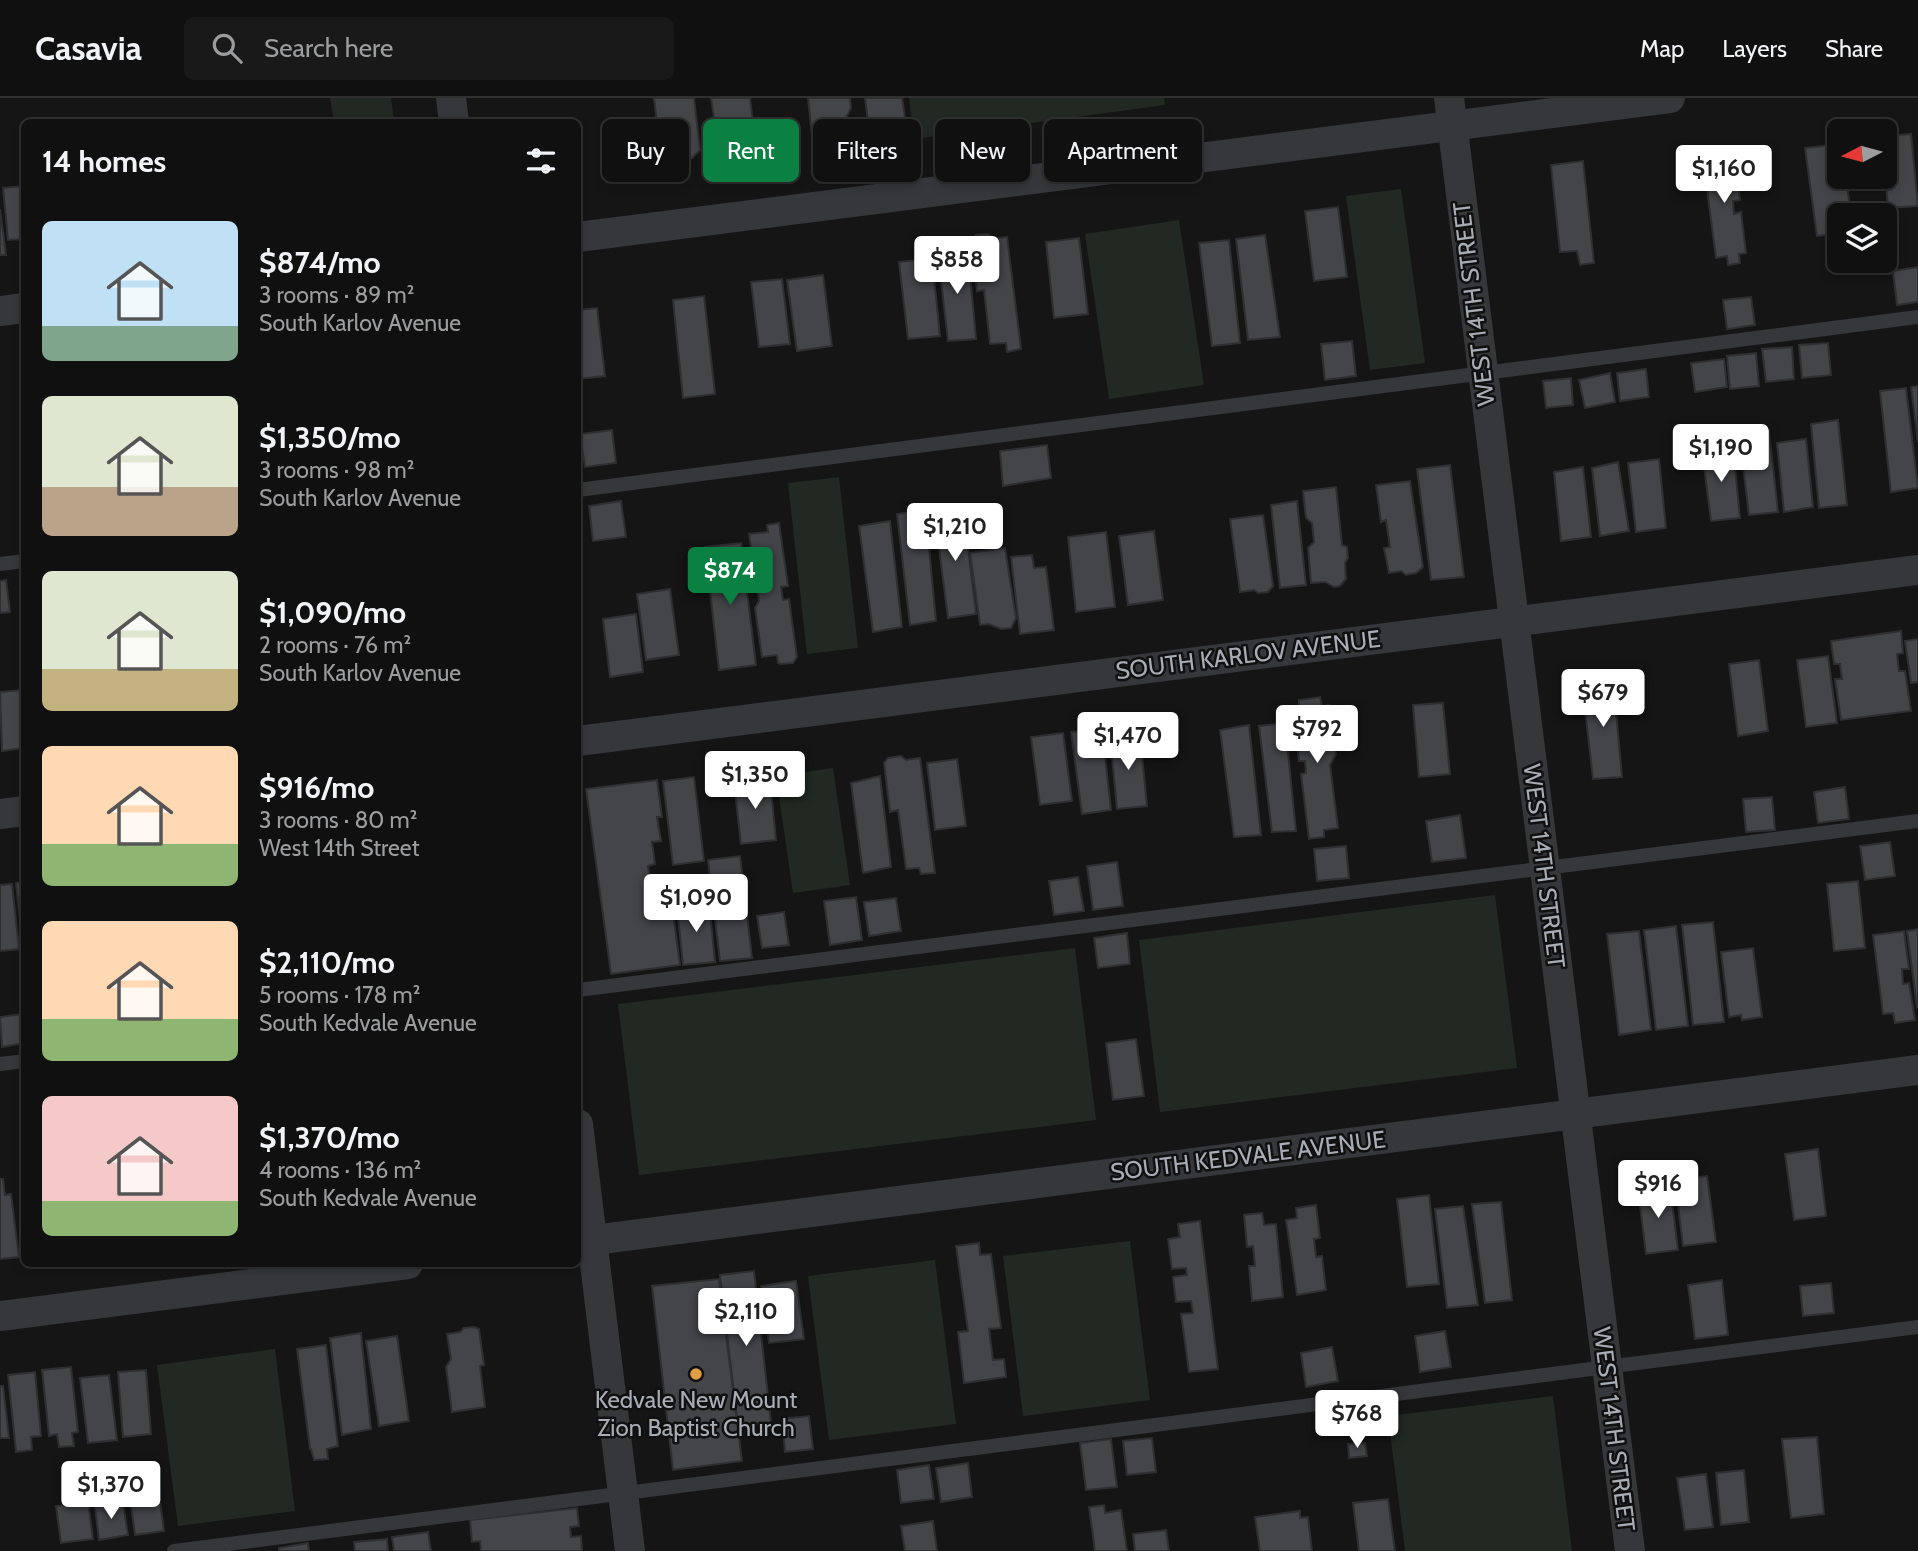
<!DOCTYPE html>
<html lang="en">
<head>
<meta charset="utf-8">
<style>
	:root { --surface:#101010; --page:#191919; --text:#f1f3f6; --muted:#9c9d9f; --line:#303030; --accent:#0b8043 }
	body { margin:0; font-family:Cabin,sans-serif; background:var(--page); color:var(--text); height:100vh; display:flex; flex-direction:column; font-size:26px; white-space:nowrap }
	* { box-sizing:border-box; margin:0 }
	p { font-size:23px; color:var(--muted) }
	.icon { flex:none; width:38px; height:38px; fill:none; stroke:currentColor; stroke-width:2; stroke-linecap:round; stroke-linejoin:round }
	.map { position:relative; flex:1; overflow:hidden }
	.details { position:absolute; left:21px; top:21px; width:560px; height:1148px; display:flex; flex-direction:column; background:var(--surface); border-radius:10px; box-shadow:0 4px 10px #0003,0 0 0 2px var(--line) }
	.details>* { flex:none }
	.guide { position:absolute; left:602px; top:21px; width:665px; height:63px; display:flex; gap:14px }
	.needle { width:46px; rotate:264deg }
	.tools { position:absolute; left:1827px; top:21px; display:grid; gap:14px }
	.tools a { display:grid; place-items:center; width:70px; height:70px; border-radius:10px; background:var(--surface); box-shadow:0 4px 10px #0003,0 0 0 2px var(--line); font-size:35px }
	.price { position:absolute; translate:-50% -60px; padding:0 16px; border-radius:7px; background:#fff; color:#222; font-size:23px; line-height:46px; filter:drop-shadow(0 2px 4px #0008) }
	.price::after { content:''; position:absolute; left:50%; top:42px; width:21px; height:16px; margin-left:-10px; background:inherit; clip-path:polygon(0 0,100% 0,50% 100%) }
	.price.selected { background:var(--accent); color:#fff }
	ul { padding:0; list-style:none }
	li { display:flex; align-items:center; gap:21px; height:175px; padding:0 21px }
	li span { display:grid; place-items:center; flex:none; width:196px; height:140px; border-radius:10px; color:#555 }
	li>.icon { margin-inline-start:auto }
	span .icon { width:84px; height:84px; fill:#fffc; stroke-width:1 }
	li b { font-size:30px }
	h2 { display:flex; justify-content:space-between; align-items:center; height:84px; padding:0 21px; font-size:30px }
	.tag { padding:0 24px; border-radius:10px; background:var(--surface); box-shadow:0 4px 10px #0003,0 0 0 2px var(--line); font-size:24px; line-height:63px }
	.tag.selected { background:var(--accent); color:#fff }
	header { display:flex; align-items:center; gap:42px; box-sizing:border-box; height:98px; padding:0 35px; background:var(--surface); border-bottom:2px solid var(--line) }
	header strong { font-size:33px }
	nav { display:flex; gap:38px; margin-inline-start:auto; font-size:24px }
	.search { width:490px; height:63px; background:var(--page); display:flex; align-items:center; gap:18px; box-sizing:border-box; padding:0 24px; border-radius:10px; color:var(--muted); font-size:26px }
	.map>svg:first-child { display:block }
	.green { fill:#212922 }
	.building { fill:#444549; stroke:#2f2f32; stroke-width:2 }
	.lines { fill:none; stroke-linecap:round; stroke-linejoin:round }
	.lane { stroke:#36373b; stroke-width:14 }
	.street { stroke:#36373b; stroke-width:30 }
	.poi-dot { fill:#e09e43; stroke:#101011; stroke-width:2.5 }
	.labels { text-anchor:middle; stroke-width:5; stroke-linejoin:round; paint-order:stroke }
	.street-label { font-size:24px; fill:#a8adb5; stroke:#101011 }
	.poi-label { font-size:24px; fill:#a8adb5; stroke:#101011 }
</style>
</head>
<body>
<header>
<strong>Casavia</strong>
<div class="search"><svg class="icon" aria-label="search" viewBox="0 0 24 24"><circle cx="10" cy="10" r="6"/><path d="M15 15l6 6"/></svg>Search here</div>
<nav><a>Map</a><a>Layers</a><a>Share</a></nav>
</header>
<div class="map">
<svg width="1918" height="1453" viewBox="0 0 1918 1453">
	<rect width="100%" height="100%" fill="#151516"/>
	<g class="green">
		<polygon points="330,0 391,0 394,24 334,24"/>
		<polygon points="909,0 1164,0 1165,7 914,41"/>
		<polygon points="1401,91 1425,265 1370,272 1346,98"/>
		<polygon points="1179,122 1204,287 1109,301 1085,136"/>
		<polygon points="839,379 858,550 807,556 788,385"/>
		<polygon points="833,670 850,787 793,795 776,678"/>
		<polygon points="1495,797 1517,970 1160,1014 1139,842"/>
		<polygon points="1075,850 1096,1022 639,1077 618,906"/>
		<polygon points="1130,1143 1150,1302 1023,1318 1003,1158"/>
		<polygon points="935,1162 956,1326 829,1342 808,1178"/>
		<polygon points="275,1251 295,1413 178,1428 157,1267"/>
		<polygon points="1553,1298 1572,1453 1405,1453 1388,1318"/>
	</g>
	<g class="building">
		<polygon points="654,0 694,0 700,52 692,60 681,61 677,57 661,59"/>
		<polygon points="711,0 750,0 756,49 751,55 736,57 729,52 719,53"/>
		<polygon points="808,0 850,0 851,10 846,20 847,36 839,42 833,43 828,36 812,38"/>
		<polygon points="865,0 902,0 906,26 869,31"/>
		<polygon points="1911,36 1918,108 1888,110 1885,73 1885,38"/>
		<polygon points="1839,46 1839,79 1846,79 1851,117 1839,117 1839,122 1832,123 1834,136 1817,138 1805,50"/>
		<polygon points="1723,50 1724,61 1735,60 1740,102 1733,103 1734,116 1741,114 1746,155 1739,156 1740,165 1728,167 1727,158 1716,160 1702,53"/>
		<polygon points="1583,63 1594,165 1580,167 1577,153 1560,154 1551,67"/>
		<polygon points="24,88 24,141 8,142 3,90"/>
		<polygon points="1338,109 1347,179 1314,183 1305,113"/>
		<polygon points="0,111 6,157 0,157"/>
		<polygon points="988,136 994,141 1007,139 1021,251 1007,254 1006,245 990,246 984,192 977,193 971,146 976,137"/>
		<polygon points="1265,137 1280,239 1248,242 1236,141"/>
		<polygon points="1079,140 1088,216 1054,220 1046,144"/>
		<polygon points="1229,142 1240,245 1212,248 1199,145"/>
		<polygon points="968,154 976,241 948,243 938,156"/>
		<polygon points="932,160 940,238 908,241 899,164"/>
		<polygon points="1918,169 1918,204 1897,207 1893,173"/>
		<polygon points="823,177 832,248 797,253 787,182"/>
		<polygon points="782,181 790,246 759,249 751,184"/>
		<polygon points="704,198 715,296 683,300 673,202"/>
		<polygon points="1751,199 1755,227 1727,231 1723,202"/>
		<polygon points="597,210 605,278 578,281 578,212"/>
		<polygon points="1352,243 1356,278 1325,282 1321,246"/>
		<polygon points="1828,245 1831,277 1802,280 1799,247"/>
		<polygon points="1792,249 1794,281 1766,284 1762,251"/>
		<polygon points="1756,255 1759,288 1730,291 1727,258"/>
		<polygon points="1724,261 1727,289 1695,294 1691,265"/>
		<polygon points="1646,271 1649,299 1620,303 1617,275"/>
		<polygon points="1610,275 1615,304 1585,310 1579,282"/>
		<polygon points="1571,280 1573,307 1546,310 1543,283"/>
		<polygon points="1918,288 1918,344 1911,289"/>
		<polygon points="1906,290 1918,390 1891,394 1880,293"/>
		<polygon points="1838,322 1847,407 1819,410 1811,326"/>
		<polygon points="612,332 616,365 585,369 580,336"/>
		<polygon points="1769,332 1778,414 1749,417 1739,335"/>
		<polygon points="1806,341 1813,409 1784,414 1777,345"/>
		<polygon points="1047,347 1051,380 1003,388 1000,353"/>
		<polygon points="1733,350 1740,420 1711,423 1702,353"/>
		<polygon points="1659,361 1666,430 1636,434 1628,365"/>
		<polygon points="1618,364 1629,433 1600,438 1592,370"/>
		<polygon points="1450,367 1464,479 1431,482 1417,371"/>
		<polygon points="1583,369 1591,439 1561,443 1554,374"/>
		<polygon points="1410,383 1423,469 1416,475 1406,477 1401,473 1389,475 1384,450 1390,449 1386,422 1381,424 1376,387"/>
		<polygon points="1336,389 1342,447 1347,449 1348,460 1345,465 1346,481 1340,488 1334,489 1325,484 1311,485 1308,450 1314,444 1312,425 1306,420 1303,393"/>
		<polygon points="621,403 626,439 593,443 589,408"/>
		<polygon points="1297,403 1306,487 1280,490 1271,407"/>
		<polygon points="957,409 959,426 965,425 976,516 948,520 934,411"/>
		<polygon points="918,413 920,430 927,429 936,523 910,527 897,416"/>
		<polygon points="1263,417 1273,488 1268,494 1258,495 1254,492 1240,494 1230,421"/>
		<polygon points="890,423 902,529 873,534 859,428"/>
		<polygon points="779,425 788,488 781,489 783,502 789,501 797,559 793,565 781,566 778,565 777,557 762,559 755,510 759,503 749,436 768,434 767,427"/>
		<polygon points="1154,433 1163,502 1128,507 1119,438"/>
		<polygon points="1106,434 1115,509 1076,514 1068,439"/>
		<polygon points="741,445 756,567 719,572 705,449"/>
		<polygon points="1005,450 1016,520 1011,530 1001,531 989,526 980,527 970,455"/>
		<polygon points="1032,457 1034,470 1046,469 1054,532 1020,536 1011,459"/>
		<polygon points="6,482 10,514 0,515 0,483"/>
		<polygon points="670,491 679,557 646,562 637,496"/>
		<polygon points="636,516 643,574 610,579 603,521"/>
		<polygon points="1901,533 1903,555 1897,556 1899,573 1905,573 1911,613 1841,622 1835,581 1842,581 1840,566 1834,566 1831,543"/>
		<polygon points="1918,541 1918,584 1911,585 1905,543"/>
		<polygon points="1828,558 1837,625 1806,629 1797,562"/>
		<polygon points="1759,562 1768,633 1738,638 1729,566"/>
		<polygon points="1613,580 1622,679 1593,681 1582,585"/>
		<polygon points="22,592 24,617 24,650 2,653 0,594"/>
		<polygon points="1320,599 1322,608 1329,607 1336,656 1330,667 1338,730 1324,732 1324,739 1309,741 1301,676 1306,675 1305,663 1299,663 1293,613 1299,612 1299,602"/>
		<polygon points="1443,605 1450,676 1419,679 1413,607"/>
		<polygon points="1285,625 1296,733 1272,734 1259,628"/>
		<polygon points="1249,627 1261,737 1234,739 1220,632"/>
		<polygon points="1102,631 1111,712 1082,716 1071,634"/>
		<polygon points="1063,635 1072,703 1040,707 1031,639"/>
		<polygon points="1140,636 1147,708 1117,711 1110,639"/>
		<polygon points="901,658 906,662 920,660 935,775 921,776 919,770 906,771 898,712 890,714 884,665 888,660"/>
		<polygon points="957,661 966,728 935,732 927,665"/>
		<polygon points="880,678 891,769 863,775 851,685"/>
		<polygon points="694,679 704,763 673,767 663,683"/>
		<polygon points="770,681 776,742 741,746 734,685"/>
		<polygon points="657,682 662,719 657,719 661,743 652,744 655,766 648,768 655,818 673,815 680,867 611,876 586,691"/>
		<polygon points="1845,689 1849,721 1818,725 1814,694"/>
		<polygon points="1772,699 1775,732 1746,734 1743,701"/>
		<polygon points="1460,717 1466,760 1432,764 1426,723"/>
		<polygon points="1890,744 1895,778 1865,782 1860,748"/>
		<polygon points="1346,748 1349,780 1317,783 1314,751"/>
		<polygon points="740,758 752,860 720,863 708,762"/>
		<polygon points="1117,764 1123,808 1093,812 1087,768"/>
		<polygon points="1078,779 1084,813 1054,817 1049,783"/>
		<polygon points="1858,783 1865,850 1834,853 1827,786"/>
		<polygon points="24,784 24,857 16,785"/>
		<polygon points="12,786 19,851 0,853 0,787"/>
		<polygon points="856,799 862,842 830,847 824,803"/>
		<polygon points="896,800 901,833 869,838 864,804"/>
		<polygon points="709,804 715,864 683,867 677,808"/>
		<polygon points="784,814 789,847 762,850 757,818"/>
		<polygon points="1713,824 1724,924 1693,927 1682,827"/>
		<polygon points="1676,828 1688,928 1656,932 1644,832"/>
		<polygon points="1918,831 1918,908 1917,909 1907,833"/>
		<polygon points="1639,833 1651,932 1619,937 1607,836"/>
		<polygon points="1904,833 1909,871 1902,871 1903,886 1909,885 1915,922 1895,925 1893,915 1883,916 1873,837"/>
		<polygon points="1127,835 1130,866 1098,870 1094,840"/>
		<polygon points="1753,850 1762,919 1742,922 1741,917 1729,919 1721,854"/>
		<polygon points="24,916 24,945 2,949 0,919"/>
		<polygon points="1136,941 1144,998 1113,1002 1106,945"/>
		<polygon points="1818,1051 1826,1118 1794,1122 1785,1056"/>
		<polygon points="1707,1078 1716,1144 1683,1148 1675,1082"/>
		<polygon points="0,1081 3,1081 5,1097 11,1096 19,1159 0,1161"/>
		<polygon points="1670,1087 1678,1152 1646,1156 1638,1092"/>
		<polygon points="1429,1097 1439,1186 1407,1189 1397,1101"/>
		<polygon points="1501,1104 1512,1202 1485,1205 1472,1106"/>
		<polygon points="1316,1107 1320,1140 1314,1141 1316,1159 1322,1158 1326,1192 1297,1197 1286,1122 1297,1120 1296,1110"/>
		<polygon points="1463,1108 1478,1207 1447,1210 1435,1111"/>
		<polygon points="1262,1115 1264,1127 1276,1126 1283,1199 1252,1203 1249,1168 1255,1168 1253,1148 1247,1149 1244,1117"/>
		<polygon points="1200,1123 1218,1271 1189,1274 1181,1216 1193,1215 1191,1203 1176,1204 1173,1179 1187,1177 1186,1170 1172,1171 1168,1141 1180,1139 1178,1126"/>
		<polygon points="979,1145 980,1157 991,1156 1001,1230 989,1231 993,1262 1004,1261 1006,1279 964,1285 958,1234 968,1233 956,1148"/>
		<polygon points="754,1173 771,1325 738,1328 720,1177"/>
		<polygon points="719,1181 742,1363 673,1372 652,1188"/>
		<polygon points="1722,1182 1728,1237 1695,1241 1688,1187"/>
		<polygon points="796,1183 804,1241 769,1245 761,1188"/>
		<polygon points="1831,1185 1834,1215 1803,1218 1800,1188"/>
		<polygon points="474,1229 479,1231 484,1267 480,1268 485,1309 452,1314 446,1269 451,1261 447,1236 460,1234 464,1230"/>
		<polygon points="1445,1233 1451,1269 1420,1274 1415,1238"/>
		<polygon points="361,1235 371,1331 342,1337 330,1240"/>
		<polygon points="397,1238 409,1323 379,1328 366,1243"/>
		<polygon points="326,1247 338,1348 327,1351 328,1361 314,1362 311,1351 310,1351 297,1251"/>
		<polygon points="1332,1249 1338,1283 1306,1289 1301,1255"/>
		<polygon points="71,1269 78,1334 72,1335 74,1348 59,1349 57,1336 49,1338 42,1272"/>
		<polygon points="146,1272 151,1336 123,1339 118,1274"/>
		<polygon points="35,1274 41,1338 31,1339 32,1352 16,1354 8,1277"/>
		<polygon points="109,1277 117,1342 88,1345 80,1280"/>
		<polygon points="0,1288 3,1288 9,1340 0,1340"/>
		<polygon points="809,1318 813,1351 785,1354 782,1321"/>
		<polygon points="1817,1339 1824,1416 1791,1420 1782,1341"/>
		<polygon points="1152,1340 1156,1374 1127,1377 1123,1343"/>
		<polygon points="1111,1341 1117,1389 1086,1392 1080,1345"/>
		<polygon points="1365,1345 1367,1358 1349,1360 1348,1346"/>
		<polygon points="968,1365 972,1399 941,1404 936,1370"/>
		<polygon points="929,1367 934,1401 901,1405 897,1372"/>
		<polygon points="1744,1372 1749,1424 1721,1427 1716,1375"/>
		<polygon points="1706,1376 1713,1429 1685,1432 1677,1380"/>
		<polygon points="159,1396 164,1433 135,1437 130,1400"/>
		<polygon points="1388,1401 1395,1453 1359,1453 1353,1405"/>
		<polygon points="88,1404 93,1441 61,1445 56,1408"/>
		<polygon points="123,1405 128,1437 99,1442 95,1409"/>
		<polygon points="1104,1407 1105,1415 1121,1412 1127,1453 1095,1453 1089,1409"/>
		<polygon points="577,1410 579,1428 570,1429 571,1439 581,1438 582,1453 481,1453 480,1443 472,1444 470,1422"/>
		<polygon points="1300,1413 1300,1420 1308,1419 1312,1453 1260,1453 1255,1419"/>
		<polygon points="933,1423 937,1453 905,1453 901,1428"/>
		<polygon points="1166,1432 1169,1453 1135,1453 1133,1436"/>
		<polygon points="428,1434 431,1453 394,1453 392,1439"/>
		<polygon points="387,1441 388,1453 355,1453 354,1444"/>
		<polygon points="308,1445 309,1453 279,1453 279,1450"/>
	</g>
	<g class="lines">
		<g class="lane">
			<polyline points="578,392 1918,219"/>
			<polyline points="0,466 24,463"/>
			<polyline points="578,892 1918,723"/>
			<polyline points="0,966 24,963"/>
			<polyline points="174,1453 1918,1229"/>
		</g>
		<g class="street">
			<polyline points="451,0 454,24"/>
			<polyline points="1449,0 1630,1453"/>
			<polyline points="578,139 1670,0"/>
			<polyline points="0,213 24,210"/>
			<polyline points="578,643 1918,472"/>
			<polyline points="0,716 24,713"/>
			<polyline points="578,1026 630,1453"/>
			<polyline points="578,1144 1918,972"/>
			<polyline points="0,1218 408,1166"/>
		</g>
	</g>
	<circle class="poi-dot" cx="696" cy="1276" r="7"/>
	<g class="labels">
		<g class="street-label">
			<text transform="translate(1474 206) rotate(-97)" y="8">WEST 14TH STREET</text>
			<text transform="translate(1248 557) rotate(-7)" y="8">SOUTH KARLOV AVENUE</text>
			<text transform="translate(1544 768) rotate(83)" y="8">WEST 14TH STREET</text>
			<text transform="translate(1248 1058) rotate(-7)" y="8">SOUTH KEDVALE AVENUE</text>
			<text transform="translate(1614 1331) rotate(83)" y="8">WEST 14TH STREET</text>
		</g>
		<g class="poi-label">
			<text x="696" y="1310">Kedvale New Mount<tspan x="696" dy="28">Zion Baptist Church</tspan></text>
		</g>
	</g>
</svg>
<div class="tools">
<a><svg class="needle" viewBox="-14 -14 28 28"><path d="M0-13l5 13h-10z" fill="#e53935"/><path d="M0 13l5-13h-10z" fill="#9c9d9f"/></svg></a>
<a><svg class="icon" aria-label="layers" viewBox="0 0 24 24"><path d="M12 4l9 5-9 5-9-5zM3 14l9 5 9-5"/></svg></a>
</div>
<b class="price" style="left:1724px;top:107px">$1,160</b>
<b class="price" style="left:957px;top:198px">$858</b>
<b class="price" style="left:1721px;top:386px">$1,190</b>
<b class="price" style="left:955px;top:465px">$1,210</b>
<b class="price selected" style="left:730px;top:509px">$874</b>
<b class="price" style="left:1603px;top:631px">$679</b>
<b class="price" style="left:1317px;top:667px">$792</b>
<b class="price" style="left:1128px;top:674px">$1,470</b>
<b class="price" style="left:755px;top:713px">$1,350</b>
<b class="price" style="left:696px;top:836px">$1,090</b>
<b class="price" style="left:1658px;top:1122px">$916</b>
<b class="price" style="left:746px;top:1250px">$2,110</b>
<b class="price" style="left:1357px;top:1352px">$768</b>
<b class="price" style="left:111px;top:1423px">$1,370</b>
<div class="guide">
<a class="tag">Buy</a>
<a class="tag selected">Rent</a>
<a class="tag">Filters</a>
<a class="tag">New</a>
<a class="tag">Apartment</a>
</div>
<section class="details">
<h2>14 homes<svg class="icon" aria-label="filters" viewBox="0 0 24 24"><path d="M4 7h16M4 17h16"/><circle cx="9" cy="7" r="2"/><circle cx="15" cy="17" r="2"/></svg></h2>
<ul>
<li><span style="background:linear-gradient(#bfe0f5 75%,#7fa58c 0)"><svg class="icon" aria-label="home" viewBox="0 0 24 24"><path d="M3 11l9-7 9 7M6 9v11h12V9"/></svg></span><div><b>$874/mo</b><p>3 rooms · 89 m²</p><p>South Karlov Avenue</p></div></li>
<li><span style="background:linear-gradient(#dfe7d0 65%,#b9a48a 0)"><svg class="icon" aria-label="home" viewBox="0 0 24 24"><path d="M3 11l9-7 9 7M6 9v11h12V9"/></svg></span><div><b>$1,350/mo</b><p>3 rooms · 98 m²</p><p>South Karlov Avenue</p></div></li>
<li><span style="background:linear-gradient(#dfe7d0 70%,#c2b280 0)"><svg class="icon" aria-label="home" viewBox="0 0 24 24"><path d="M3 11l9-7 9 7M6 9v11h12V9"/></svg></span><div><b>$1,090/mo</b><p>2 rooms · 76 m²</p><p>South Karlov Avenue</p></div></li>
<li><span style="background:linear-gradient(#ffd9b3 70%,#8fb573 0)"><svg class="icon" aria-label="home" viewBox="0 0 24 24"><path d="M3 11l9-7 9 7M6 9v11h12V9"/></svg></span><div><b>$916/mo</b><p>3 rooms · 80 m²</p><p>West 14th Street</p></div></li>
<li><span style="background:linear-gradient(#ffd9b3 70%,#8fb573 0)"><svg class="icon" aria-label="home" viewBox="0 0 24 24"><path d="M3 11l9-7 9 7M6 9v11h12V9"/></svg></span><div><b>$2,110/mo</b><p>5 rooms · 178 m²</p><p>South Kedvale Avenue</p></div></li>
<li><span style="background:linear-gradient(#f6c9c9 75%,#8fb573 0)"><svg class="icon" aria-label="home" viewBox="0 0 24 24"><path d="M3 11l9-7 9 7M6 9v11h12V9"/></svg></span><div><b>$1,370/mo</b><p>4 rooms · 136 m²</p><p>South Kedvale Avenue</p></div></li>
</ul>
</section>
</div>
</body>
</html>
